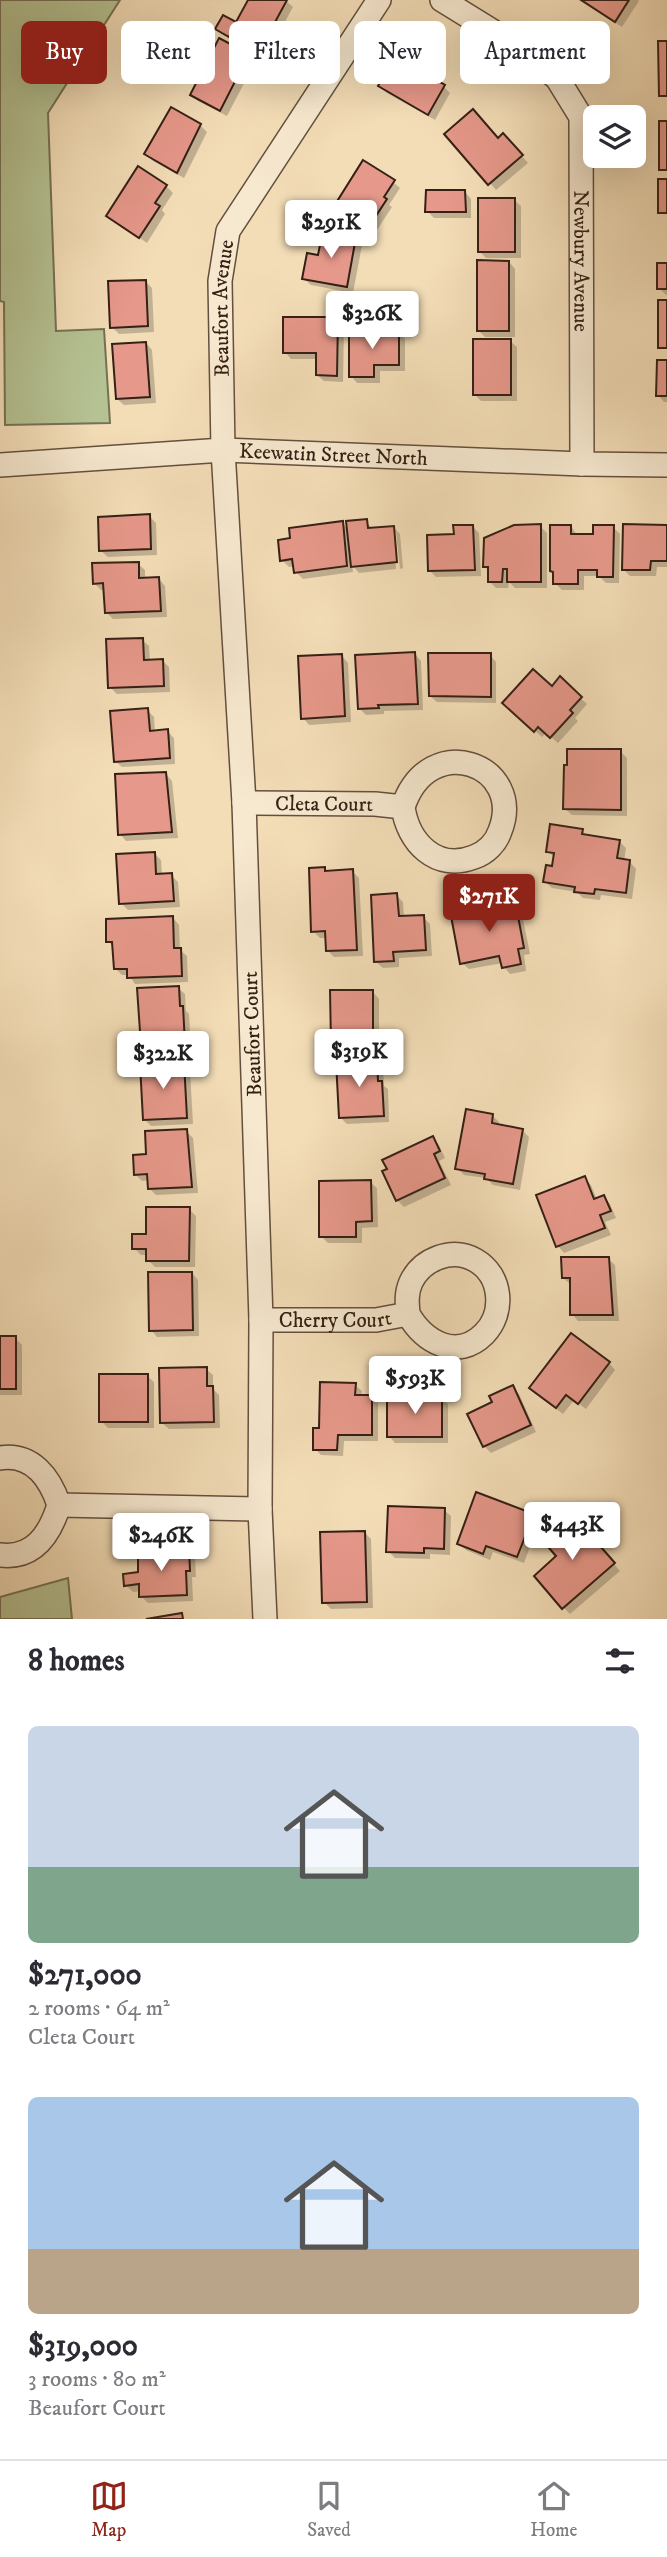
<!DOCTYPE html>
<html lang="en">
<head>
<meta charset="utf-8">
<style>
	:root { --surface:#fff; --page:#f2f2f3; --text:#2b2b33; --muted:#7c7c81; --line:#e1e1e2; --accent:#8f2418 }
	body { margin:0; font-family:"IM FELL DW Pica",serif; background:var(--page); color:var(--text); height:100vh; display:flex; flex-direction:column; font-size:26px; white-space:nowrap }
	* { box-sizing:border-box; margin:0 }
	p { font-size:23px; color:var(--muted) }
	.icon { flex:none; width:38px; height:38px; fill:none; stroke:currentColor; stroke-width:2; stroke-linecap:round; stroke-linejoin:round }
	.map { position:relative; height:1619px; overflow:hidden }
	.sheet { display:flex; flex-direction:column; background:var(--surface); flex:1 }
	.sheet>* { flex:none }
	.top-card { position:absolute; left:21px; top:21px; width:626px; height:63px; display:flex; gap:14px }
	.tools { position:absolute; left:583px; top:105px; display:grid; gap:14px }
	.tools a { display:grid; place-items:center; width:63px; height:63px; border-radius:10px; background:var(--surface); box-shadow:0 7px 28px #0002; font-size:35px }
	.price { position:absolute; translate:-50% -60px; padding:0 16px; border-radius:7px; background:#fff; color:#222; font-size:23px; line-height:46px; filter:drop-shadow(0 2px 4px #0008) }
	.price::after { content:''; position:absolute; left:50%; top:42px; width:21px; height:16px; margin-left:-10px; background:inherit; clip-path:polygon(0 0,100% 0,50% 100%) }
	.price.current { background:var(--accent); color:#fff }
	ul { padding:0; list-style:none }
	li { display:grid; align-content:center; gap:14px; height:371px; padding:0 28px }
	li span { display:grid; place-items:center; height:217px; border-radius:10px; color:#555 }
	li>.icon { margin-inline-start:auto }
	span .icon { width:126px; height:126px; fill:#fffc; stroke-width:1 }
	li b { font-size:30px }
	h2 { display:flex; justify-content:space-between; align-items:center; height:84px; padding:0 28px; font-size:30px }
	.tag { padding:0 24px; border-radius:10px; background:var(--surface); box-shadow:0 7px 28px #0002; font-size:24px; line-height:63px }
	.tag.current { background:var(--accent); color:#fff }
	.dock { display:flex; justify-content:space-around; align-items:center; height:98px; border-top:2px solid var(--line); background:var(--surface); font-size:19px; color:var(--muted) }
	.dock a { display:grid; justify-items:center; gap:4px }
	.dock .current { color:var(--accent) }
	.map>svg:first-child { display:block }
	.green { fill:#b5c293; stroke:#757154; stroke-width:2 }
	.shadow { fill:#0003 }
	.building { fill:#e6988a; stroke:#352015; stroke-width:2 }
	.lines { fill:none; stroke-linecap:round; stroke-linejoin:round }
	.street-casing { stroke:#644f3e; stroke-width:26 }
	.street { stroke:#f7e9d0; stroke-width:23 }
	.labels { text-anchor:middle; stroke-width:5; stroke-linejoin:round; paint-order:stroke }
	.street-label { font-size:21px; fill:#352015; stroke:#f7e9d0 }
</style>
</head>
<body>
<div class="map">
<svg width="667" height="1619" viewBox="0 0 667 1619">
	<rect width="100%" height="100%" fill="#f3ddb7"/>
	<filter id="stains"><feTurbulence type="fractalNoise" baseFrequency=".00286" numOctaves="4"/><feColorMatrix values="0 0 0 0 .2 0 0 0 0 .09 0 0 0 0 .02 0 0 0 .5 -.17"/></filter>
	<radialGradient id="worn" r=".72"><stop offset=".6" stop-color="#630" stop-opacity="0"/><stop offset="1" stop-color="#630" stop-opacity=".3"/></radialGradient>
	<g class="green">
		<polygon points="0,0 120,0 48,113 56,331 104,329 110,423 5,425 4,302 0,301"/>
		<polygon points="68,1578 72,1619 0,1619 0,1597"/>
	</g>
	<g class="shadow">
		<polygon points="250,0 285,0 293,7 268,53 238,37 236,42 218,29 237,25"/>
		<polygon points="580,0 638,0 639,1 622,27"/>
		<polygon points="237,50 244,56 241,61 251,70 227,116 198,101 192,95"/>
		<polygon points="380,86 444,87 450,93 435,120 387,93"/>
		<polygon points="200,125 207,132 184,178 153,161 146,154"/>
		<polygon points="498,140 510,142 528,163 496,190 490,183"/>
		<polygon points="393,182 400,188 389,205 392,207 377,230 338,202"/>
		<polygon points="166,186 173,193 162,210 165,214 147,243 108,216"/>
		<polygon points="465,192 471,199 471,218 434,218 427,211"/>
		<polygon points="514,200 521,206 521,258 486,258 480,252"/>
		<polygon points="355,238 362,245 353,293 311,285 304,279 320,257"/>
		<polygon points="509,262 515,269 515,337 485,337 479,331"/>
		<polygon points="667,265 667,295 666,295 659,288"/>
		<polygon points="145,281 152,288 154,332 119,334 112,327"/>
		<polygon points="337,319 344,326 343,382 324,381 317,375 318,359 291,359 285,352"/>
		<polygon points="399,333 405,339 405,371 380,371 380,383 357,383 351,376"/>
		<polygon points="510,341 517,347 517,401 481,401 474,394"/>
		<polygon points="146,343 152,350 156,403 124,405 117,399"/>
		<polygon points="667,362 667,402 664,402 658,395"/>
		<polygon points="149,516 156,523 157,555 108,557 101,551"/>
		<polygon points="366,521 373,530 393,527 400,534 403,568 400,569 396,532 393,532 396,569 359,573 352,565 353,572 303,579 296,572 295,566 289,567 282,560 342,523 349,530"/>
		<polygon points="540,526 547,533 547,588 515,588 509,582 508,588 496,588 490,582 490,572 485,567"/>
		<polygon points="571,526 577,535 595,535 613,527 620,534 619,583 606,583 599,576 584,576 584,590 562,590 555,583"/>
		<polygon points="667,526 667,567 657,567 656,576 630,576 623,569"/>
		<polygon points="473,527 479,533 481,576 436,577 430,571"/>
		<polygon points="138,564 145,570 145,579 159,579 165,586 167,617 113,619 106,612 105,590 101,590 94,583"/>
		<polygon points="142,640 149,646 150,661 163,661 169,667 170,692 117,694 110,687"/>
		<polygon points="415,654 421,661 423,710 384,711 384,714 366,715 359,708"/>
		<polygon points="490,655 496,662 496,703 437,702 430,696"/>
		<polygon points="342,656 348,663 351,722 309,725 303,718"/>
		<polygon points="560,679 587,704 575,718 578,721 558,743 546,733 542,737 505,703 552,688"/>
		<polygon points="147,710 154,717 155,732 167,731 174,738 175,764 122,767 115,761"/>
		<polygon points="620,751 627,758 627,816 572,815 565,809"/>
		<polygon points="166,774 172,781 178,838 126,841 120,834"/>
		<polygon points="582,831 589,837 619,841 626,848 624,861 630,862 636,869 632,899 601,895 600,900 583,898 577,892 552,888 545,882 553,868 555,858 548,851"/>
		<polygon points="154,853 161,860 162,876 171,875 178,882 180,907 128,910 121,903"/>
		<polygon points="324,869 328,872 352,871 359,878 363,956 334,957 327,950 327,938 320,938 313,931"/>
		<polygon points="396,895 403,902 404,918 423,917 430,924 432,956 399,958 399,967 383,968 376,962"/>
		<polygon points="515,902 521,909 530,954 524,955 526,971 510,974 504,967 503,963 469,969 462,963"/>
		<polygon points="173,918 179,925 180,950 187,956 188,982 135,984 129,975 122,975 116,969 115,948 108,941"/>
		<polygon points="178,988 185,994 186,1011 189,1014 191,1050 149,1052 143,1045"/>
		<polygon points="373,992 379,999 379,1043 365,1043 365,1050 339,1050 332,1043"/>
		<polygon points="376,1060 383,1067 384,1086 388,1089 389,1122 347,1124 341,1118"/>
		<polygon points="183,1064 190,1070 193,1124 151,1126 144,1119"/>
		<polygon points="492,1115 499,1122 498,1126 522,1130 529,1137 520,1190 493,1185 486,1178 464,1175 457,1168"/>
		<polygon points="186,1131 193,1138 198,1193 156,1195 149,1188 149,1180 142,1181 135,1174 148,1155"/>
		<polygon points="432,1138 439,1145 445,1158 439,1161 451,1185 404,1207 397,1200 389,1170"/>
		<polygon points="584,1178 591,1185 597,1200 604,1197 610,1204 616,1218 605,1222 611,1235 564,1253 558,1246 538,1196"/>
		<polygon points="370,1182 377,1188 378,1227 362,1228 362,1243 328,1243 321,1236"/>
		<polygon points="189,1209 196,1216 195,1267 155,1267 148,1260 148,1255 141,1255 134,1248 148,1236"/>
		<polygon points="608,1259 615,1265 619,1321 578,1321 572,1314 570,1284 563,1278"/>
		<polygon points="192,1273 198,1280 199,1336 157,1337 151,1330"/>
		<polygon points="0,1338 15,1338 22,1345 22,1395 0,1395"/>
		<polygon points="609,1363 615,1370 586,1409 574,1400 563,1414 538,1395"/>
		<polygon points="206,1369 213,1375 213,1389 219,1395 220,1428 169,1429 162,1423"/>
		<polygon points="147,1376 154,1382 154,1428 108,1428 101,1421"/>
		<polygon points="355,1385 362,1391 361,1397 372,1397 378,1403 378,1441 344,1441 343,1456 321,1455 315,1449 321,1430"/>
		<polygon points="512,1387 519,1394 536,1432 491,1453 484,1446 494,1403"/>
		<polygon points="442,1397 448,1404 448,1443 395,1443 389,1436"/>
		<polygon points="444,1510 451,1516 450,1555 430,1554 430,1559 395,1558 388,1551"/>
		<polygon points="533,1515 539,1522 524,1563 493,1552 490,1560 466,1550 459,1544"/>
		<polygon points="578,1523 620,1571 570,1614 564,1608 559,1556"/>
		<polygon points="364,1532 371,1539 373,1608 331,1609 324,1602"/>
		<polygon points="188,1550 195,1557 196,1577 192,1577 193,1601 148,1603 141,1596 141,1591 133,1592 126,1585 140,1574"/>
	</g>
	<g class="building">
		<polygon points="248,0 287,0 261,48 231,32 229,37 215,29 223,15 236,22"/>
		<polygon points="581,0 629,0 615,22"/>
		<polygon points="219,38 238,48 234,56 245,62 220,111 190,95"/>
		<polygon points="658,41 667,41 667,96 659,96"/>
		<polygon points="395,57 445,85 428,115 378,86"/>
		<polygon points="171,107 201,124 177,173 144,154"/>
		<polygon points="473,109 498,138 503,133 523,155 488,185 444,134"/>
		<rect x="659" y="121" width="8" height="49"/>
		<polygon points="363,160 395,180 384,197 387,199 370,225 336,203"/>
		<polygon points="138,166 167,185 155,203 160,206 139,238 106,216"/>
		<rect x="658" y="179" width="9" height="34"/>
		<polygon points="426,190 465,190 466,212 425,212"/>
		<rect x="478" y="198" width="37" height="54"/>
		<polygon points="323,230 356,237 347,287 302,279 307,253 318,255"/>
		<polygon points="477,260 509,261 509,331 477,331"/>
		<rect x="657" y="263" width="10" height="26"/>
		<polygon points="146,280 148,326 110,328 108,281"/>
		<rect x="658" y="300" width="9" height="48"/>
		<polygon points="283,317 338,317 337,376 316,375 316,353 283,353"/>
		<polygon points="349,330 399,331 399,365 374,365 374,377 349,377"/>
		<rect x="473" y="339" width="38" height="56"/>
		<polygon points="146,342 150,397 116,399 112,344"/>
		<polygon points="657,360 667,360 667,396 656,396"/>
		<polygon points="150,514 151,549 99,551 98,517"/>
		<polygon points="367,519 368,528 394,526 397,562 351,567 346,521"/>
		<polygon points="343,521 347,566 294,573 292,559 280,561 278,540 290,538 289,528"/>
		<polygon points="541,524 541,582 507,582 507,569 503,569 502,582 488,582 488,567 483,567 484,538 514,525"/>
		<polygon points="623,524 667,525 667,561 651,561 650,570 622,570"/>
		<polygon points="453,525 473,525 475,570 428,571 427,535 454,534"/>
		<polygon points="550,525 571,525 571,534 593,534 593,525 614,525 613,577 597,577 597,570 578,570 578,584 553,584 553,572 550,571"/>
		<polygon points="139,562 139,578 159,577 161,611 105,613 103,583 93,584 92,563"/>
		<polygon points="143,638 144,660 163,659 164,686 108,688 106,639"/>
		<polygon points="415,652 418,704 378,705 379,708 358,709 355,655"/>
		<polygon points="428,653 491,653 491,697 429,696"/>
		<polygon points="342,654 345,716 301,719 298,656"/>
		<polygon points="533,669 552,686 560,676 582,697 570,710 573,713 550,738 538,727 534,732 502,703"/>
		<polygon points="148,708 150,731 168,729 170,758 114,762 110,711"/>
		<polygon points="567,749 621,749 621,810 563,809 564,765 567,765"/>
		<polygon points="166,772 172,832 118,835 115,774"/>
		<polygon points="550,824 583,829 582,834 620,840 617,858 630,860 626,893 595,889 594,894 574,892 575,887 543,882 546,865 552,866 554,853 546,852"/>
		<polygon points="155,852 156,874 172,873 174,901 119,904 116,854"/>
		<polygon points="325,867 325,871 353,869 357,950 326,951 325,931 311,932 309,868"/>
		<polygon points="397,893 399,916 424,915 426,950 393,952 394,961 374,962 371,895"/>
		<polygon points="515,900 524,948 518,949 521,964 502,968 499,956 460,964 451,916 479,911 479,908"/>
		<polygon points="173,916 174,948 181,948 182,976 127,978 127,969 114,969 112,942 106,942 106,919"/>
		<polygon points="179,986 180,1006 183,1006 185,1044 141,1046 137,988"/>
		<polygon points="330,990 373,990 373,1037 359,1037 359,1044 331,1044"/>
		<polygon points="377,1059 378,1081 382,1081 384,1116 339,1118 336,1061"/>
		<polygon points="184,1062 187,1118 143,1120 140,1064"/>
		<polygon points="466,1109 493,1114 492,1123 523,1129 513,1184 484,1179 485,1174 455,1169"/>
		<polygon points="187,1129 192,1187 148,1189 147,1174 134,1175 133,1155 146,1154 145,1131"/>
		<polygon points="433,1136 440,1151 434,1154 445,1178 396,1201 382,1171 387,1169 382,1160"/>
		<polygon points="585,1176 594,1199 604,1195 611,1211 600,1215 605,1228 556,1247 536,1195"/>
		<polygon points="371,1180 372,1221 356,1222 356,1237 319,1237 319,1181"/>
		<polygon points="146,1207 190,1207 189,1261 146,1261 146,1249 132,1249 132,1234 146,1234"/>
		<polygon points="561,1257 609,1257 613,1315 570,1315 570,1278 562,1278"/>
		<polygon points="148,1272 192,1272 193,1330 149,1331"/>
		<polygon points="571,1333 610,1362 578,1404 566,1395 556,1408 529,1388"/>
		<rect x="0" y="1336" width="16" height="53"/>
		<polygon points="207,1367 207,1386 213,1386 214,1422 160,1423 159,1368"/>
		<rect x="99" y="1374" width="49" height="48"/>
		<polygon points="320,1382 356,1383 355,1395 372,1395 372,1435 338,1435 337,1450 313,1450 313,1428 319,1428"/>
		<polygon points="513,1385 531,1425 483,1447 467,1414 492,1402 489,1396"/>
		<rect x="387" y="1395" width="55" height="42"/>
		<polygon points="476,1492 534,1514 517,1557 486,1546 483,1554 457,1544"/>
		<polygon points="388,1506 445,1508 444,1549 424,1548 424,1553 386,1552"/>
		<polygon points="572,1514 615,1563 562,1609 534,1576 556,1556 542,1540"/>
		<polygon points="365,1531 367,1602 322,1603 320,1532"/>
		<polygon points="189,1548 190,1571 186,1571 187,1595 139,1597 139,1584 124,1586 123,1574 138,1572 138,1550"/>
		<polygon points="182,1613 183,1619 146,1619"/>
	</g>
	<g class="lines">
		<defs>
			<g id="street">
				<path id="s1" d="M442,0l73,45 42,33 24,39 1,347"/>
				<path id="s2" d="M0,465l223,-15 359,14 85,1"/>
				<path id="s3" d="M244,803l131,1 28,3c5,35 33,65 71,50 12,-4 22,-14 26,-26 26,-66 -71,-103 -97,-24"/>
				<path id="s4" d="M261,1320h115l32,-6c16,28 49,47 76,20 21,-21 18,-59 -9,-74 -23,-13 -53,-1 -64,22 -5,11 -4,21 -3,32"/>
				<path d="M0,1458c32,-5 50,20 59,47 -9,29 -25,54 -59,50"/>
				<polyline points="59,1505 260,1509"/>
				<path id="s5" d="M265,1619l-5,-110 1,-189 -17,-517 -21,-353 -3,-169 8,-50 151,-231"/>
			</g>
		</defs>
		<use href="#street" class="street-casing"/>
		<use href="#street" class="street"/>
	</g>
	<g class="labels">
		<g class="street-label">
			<text dy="7" stroke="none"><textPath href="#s1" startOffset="329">Newbury Avenue</textPath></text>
			<text dy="7" stroke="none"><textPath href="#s5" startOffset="1312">Beaufort Avenue</textPath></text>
			<text dy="7" stroke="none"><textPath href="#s2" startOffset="334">Keewatin Street North</textPath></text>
			<text dy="7" stroke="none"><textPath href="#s3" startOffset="80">Cleta Court</textPath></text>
			<text transform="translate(252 1034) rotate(-92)" y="7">Beaufort Court</text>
			<text dy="7" stroke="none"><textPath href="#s4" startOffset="74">Cherry Court</textPath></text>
		</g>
	</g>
	<rect width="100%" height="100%" filter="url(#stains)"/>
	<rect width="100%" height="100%" fill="url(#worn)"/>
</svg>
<div class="tools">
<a><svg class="icon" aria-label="layers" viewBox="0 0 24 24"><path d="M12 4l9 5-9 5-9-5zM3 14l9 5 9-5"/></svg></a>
</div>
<b class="price" style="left:331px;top:260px">$291K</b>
<b class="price" style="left:372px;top:351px">$326K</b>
<b class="price current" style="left:489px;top:934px">$271K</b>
<b class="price" style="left:359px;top:1089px">$319K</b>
<b class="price" style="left:163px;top:1091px">$322K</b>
<b class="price" style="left:415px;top:1416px">$593K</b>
<b class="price" style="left:572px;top:1562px">$443K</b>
<b class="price" style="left:161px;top:1573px">$246K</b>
<div class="top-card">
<a class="tag current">Buy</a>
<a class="tag">Rent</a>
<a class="tag">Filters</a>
<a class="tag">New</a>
<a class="tag">Apartment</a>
</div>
</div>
<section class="sheet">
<h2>8 homes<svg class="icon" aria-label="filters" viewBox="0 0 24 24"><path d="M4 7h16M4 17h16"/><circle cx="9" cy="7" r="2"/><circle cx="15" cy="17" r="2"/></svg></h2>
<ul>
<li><span style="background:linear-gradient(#c9d6e8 65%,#7fa58c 0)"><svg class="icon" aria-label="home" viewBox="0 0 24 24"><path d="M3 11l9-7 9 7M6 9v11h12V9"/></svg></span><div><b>$271,000</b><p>2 rooms · 64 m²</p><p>Cleta Court</p></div></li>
<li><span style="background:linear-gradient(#a9c7e8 70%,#b9a48a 0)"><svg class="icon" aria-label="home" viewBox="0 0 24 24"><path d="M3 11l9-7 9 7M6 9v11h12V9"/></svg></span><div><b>$319,000</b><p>3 rooms · 80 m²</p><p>Beaufort Court</p></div></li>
</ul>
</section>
<nav class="dock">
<a class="current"><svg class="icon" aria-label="map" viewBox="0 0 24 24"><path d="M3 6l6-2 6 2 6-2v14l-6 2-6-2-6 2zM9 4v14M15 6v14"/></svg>Map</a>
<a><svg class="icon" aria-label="saved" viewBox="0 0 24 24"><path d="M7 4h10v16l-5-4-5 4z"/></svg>Saved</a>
<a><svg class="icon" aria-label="home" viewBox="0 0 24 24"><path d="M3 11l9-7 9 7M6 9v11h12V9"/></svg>Home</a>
</nav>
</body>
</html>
